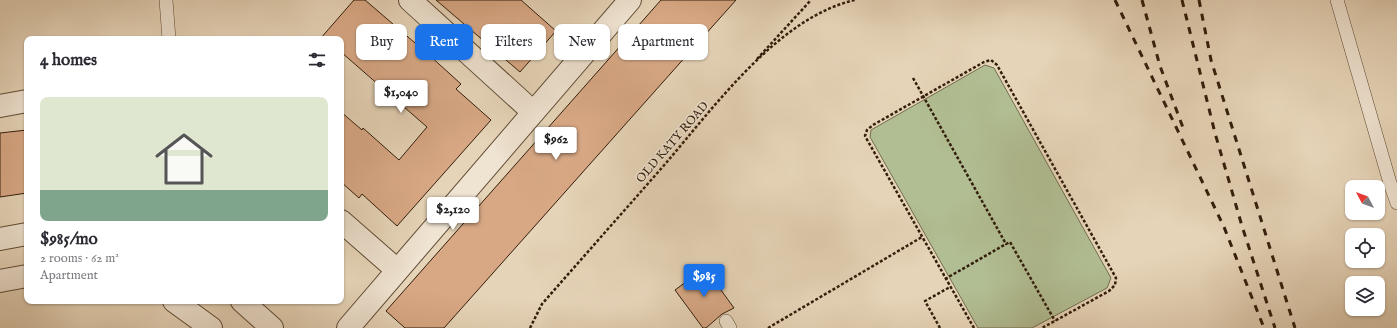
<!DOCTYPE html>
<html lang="en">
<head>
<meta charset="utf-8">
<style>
	:root { --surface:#fff; --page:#f7f7f7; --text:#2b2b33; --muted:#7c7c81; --line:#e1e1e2; --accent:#1a73e8 }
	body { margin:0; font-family:"IM FELL English",serif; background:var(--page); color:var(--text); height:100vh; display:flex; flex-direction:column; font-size:15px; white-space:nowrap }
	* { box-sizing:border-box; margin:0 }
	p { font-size:13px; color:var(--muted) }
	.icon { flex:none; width:22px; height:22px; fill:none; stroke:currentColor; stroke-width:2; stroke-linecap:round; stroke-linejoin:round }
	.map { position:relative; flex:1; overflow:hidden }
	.drawer { position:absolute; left:24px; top:36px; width:320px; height:268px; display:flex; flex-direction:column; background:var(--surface); border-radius:8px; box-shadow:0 1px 3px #0004 }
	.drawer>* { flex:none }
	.guide { position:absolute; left:356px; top:24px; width:380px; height:36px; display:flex; gap:8px }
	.needle { width:26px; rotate:311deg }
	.tools { position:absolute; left:1345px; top:180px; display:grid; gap:8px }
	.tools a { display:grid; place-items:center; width:40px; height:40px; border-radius:8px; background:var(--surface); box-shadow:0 1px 3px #0004; font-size:20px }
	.price { position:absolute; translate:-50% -34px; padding:0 9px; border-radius:4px; background:#fff; color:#222; font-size:13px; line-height:26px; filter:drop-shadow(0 1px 2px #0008) }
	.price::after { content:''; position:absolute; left:50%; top:24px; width:12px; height:9px; margin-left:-6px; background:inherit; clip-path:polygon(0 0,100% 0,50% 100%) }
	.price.selected { background:var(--accent); color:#fff }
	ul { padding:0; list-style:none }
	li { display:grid; align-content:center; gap:8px; height:212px; padding:0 16px }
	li+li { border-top:1px solid var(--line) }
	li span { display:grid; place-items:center; height:124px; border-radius:8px; color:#555 }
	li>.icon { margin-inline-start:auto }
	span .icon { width:72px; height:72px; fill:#fffc; stroke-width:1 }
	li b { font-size:17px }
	h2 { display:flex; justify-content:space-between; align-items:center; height:48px; padding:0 16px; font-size:17px }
	.tag { padding:0 14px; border-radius:8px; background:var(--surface); box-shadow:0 1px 3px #0004; font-size:14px; line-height:36px }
	.tag.selected { background:var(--accent); color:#fff }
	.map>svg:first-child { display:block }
	.green { fill:#b1bd92; stroke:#726d4e }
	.building { fill:#d8a885; stroke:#321d0b }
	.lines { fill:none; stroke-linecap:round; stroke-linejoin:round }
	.service-casing { stroke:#5f4b36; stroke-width:14 }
	.minor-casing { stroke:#5f4b36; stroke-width:24 }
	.path { stroke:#321d0b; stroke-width:2.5; stroke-dasharray:3 2; stroke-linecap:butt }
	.service { stroke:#efe3d1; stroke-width:13 }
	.minor { stroke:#efe3d1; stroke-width:22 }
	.rail { stroke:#321d0b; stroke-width:3; stroke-dasharray:7 7; stroke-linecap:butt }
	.labels { text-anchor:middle; stroke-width:3; stroke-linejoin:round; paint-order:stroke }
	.street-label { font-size:12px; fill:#321d0b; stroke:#efe3d1 }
</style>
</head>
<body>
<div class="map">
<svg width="1397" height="328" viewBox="0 0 1397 328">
	<rect width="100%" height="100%" fill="#e6d4b8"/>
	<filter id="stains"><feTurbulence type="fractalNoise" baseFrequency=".005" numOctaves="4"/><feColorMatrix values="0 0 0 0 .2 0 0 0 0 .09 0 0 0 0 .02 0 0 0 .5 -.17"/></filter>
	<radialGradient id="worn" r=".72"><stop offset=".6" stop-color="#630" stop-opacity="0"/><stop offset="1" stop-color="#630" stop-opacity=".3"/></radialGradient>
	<polygon class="green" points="985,65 994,68 1111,278 1107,288 1032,328 978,328 870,137 871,130"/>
	<g class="building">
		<polygon points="354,0 365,0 429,55 461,84 456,89 491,120 397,226 362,194 359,198 341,182 341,112 362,130 363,128 399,160 427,127 341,52 341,39 320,39"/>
		<polygon points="436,0 521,0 556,31 520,72"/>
		<polygon points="661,0 736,0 444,328 405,328 386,311"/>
		<polygon points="27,130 27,193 0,197 0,133"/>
		<polygon points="705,268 734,308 722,314 706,328 703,328 675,290"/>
	</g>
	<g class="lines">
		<defs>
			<g id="service">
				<polyline points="166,0 169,39"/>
				<polyline points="1337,0 1390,183 1397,203"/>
				<polyline points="726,321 730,328"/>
			</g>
			<g id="minor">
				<polyline points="410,0 533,112"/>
				<polyline points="0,106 27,101"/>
				<polyline points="341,221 397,270"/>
				<polyline points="0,239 27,234"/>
				<polyline points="0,281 27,276"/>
				<polyline points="174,301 211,328"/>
				<polyline points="242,301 272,328"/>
				<polyline points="348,328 630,0"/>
			</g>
		</defs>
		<use href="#service" class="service-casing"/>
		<use href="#minor" class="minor-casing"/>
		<g class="path">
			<polyline points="757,59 811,0"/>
			<polyline points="913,78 1006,244 1010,242 1055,321"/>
			<polyline points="945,279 1006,244"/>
			<path d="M530,328l12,-24c41,-47 83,-94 124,-141 49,-57 113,-146 189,-163"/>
			<polyline points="768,328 922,237"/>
			<polyline points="940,328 925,301 950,287"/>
			<polyline points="974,328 865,136 867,130 873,125 984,62 991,60 997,65 1116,278 1115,285 1109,291 1042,328"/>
		</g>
		<use href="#service" class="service"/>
		<use href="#minor" class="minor"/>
		<g class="rail">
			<polyline points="1115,0 1224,227 1264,328"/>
			<polyline points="1142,0 1160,66 1185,133"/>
			<polyline points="1182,0 1215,133 1242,226 1275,328"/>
			<polyline points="1199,0 1211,60 1295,328"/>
		</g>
	</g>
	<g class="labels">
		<g class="street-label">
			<text transform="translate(672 142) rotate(-49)" y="4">OLD KATY ROAD</text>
		</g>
	</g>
	<rect width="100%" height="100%" filter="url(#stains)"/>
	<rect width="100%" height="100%" fill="url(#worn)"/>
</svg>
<div class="tools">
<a><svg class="needle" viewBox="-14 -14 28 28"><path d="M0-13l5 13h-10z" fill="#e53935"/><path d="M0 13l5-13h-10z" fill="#7c7c81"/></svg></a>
<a><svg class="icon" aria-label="locate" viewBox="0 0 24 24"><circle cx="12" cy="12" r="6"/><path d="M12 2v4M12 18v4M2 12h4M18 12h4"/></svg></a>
<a><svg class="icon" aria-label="layers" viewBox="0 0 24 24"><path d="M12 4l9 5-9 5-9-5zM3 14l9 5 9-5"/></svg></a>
</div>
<b class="price" style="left:401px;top:114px">$1,040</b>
<b class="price" style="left:556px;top:161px">$962</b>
<b class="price" style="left:453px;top:231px">$2,120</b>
<b class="price selected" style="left:704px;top:298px">$985</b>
<div class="guide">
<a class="tag">Buy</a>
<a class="tag selected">Rent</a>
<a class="tag">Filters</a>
<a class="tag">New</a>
<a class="tag">Apartment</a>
</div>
<section class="drawer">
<h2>4 homes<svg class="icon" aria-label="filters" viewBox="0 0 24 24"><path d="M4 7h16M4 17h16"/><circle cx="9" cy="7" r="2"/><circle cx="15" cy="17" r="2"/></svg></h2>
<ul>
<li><span style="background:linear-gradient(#dfe7d0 75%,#7fa58c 0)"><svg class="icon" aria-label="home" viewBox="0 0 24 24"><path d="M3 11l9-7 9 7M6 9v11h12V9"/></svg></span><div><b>$985/mo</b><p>2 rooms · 62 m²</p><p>Apartment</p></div></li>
</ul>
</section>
</div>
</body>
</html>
